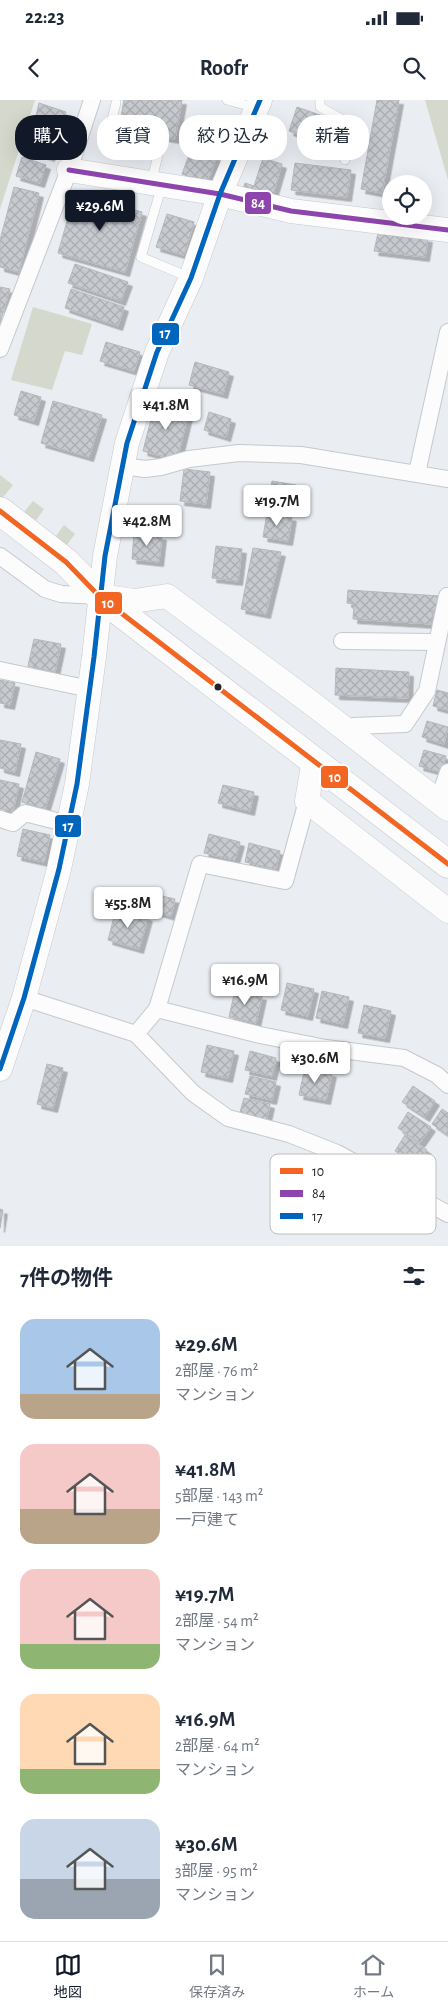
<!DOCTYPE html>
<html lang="ja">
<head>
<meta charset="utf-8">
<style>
	:root { --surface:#fff; --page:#f2f2f3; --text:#1f2937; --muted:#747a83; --line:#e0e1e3; --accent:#111827 }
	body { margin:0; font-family:"Alegreya Sans","Noto Sans JP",sans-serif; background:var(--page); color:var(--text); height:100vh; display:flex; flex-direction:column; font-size:19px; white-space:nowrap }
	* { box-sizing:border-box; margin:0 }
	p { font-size:16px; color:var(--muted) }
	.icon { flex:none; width:28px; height:28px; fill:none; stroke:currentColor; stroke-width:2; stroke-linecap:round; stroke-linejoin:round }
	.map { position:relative; height:1146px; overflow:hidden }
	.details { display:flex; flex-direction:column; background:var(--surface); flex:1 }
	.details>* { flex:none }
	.banner { position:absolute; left:15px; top:15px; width:419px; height:45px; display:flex; gap:10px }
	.fabs { position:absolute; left:382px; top:75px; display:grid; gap:10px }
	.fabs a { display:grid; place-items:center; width:50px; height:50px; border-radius:50%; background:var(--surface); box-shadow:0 5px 20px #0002; font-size:25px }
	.price { position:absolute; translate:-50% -42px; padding:0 11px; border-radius:5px; background:#fff; color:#222; font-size:16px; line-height:32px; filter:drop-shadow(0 1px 2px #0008) }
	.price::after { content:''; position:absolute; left:50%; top:30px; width:15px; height:11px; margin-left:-8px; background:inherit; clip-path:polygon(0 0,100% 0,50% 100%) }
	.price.on { background:var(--accent); color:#fff }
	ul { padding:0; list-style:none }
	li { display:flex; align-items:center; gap:15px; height:125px; padding:0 20px }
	li span { display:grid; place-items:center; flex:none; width:140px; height:100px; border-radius:15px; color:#555 }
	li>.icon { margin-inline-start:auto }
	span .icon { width:60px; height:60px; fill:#fffc; stroke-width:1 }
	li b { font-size:21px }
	h2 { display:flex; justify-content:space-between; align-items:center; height:60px; padding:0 20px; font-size:21px }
	.pill { padding:0 18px; border-radius:20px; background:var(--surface); box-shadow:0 5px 20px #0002; font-size:18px; line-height:45px }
	.pill.on { background:var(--accent); color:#fff }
	.status { display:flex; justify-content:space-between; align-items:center; height:35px; padding:0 25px; background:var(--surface); direction:ltr }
	.status svg { height:14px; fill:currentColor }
	header { display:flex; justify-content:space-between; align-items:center; height:65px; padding:0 20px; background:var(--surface); font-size:22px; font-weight:700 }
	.menu { display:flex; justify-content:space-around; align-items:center; height:70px; border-top:1px solid var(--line); background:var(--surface); font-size:14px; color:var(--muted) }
	.menu a { display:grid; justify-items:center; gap:2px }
	.menu .on { color:var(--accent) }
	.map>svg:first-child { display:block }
	.green { fill:#d5d8cc }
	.building { fill:url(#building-cross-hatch); stroke:#b6b8bc; filter:url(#shadow) }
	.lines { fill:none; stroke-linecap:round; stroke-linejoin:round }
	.lane-casing { stroke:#c6c8cc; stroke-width:10 }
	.street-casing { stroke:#c6c8cc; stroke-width:18 }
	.secondary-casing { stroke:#c6c8cc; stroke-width:25 }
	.highway-casing { stroke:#c6c8cc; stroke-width:29 }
	.lane { stroke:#fcfcfd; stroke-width:9 }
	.street { stroke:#fcfcfd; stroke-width:16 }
	.secondary { stroke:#fcfcfd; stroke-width:24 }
	.highway { stroke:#fcfcfd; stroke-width:28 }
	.bus-1-casing { stroke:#fff; stroke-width:9 }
	.bus-2-casing { stroke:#fff; stroke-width:9 }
	.bus-3-casing { stroke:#fff; stroke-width:9 }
	.bus-1 { stroke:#f26522; stroke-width:5 }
	.bus-2 { stroke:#8e44ad; stroke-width:5 }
	.bus-3 { stroke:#0065bd; stroke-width:5 }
	.bus-dot { fill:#232528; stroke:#fff; stroke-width:2 }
	.key { fill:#fff; stroke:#bdbebe; stroke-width:1 }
	.key-label { font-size:14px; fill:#232528 }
	.line-badge { stroke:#fff; stroke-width:2 }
	.badge-label { font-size:14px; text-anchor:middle; font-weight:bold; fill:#fff }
</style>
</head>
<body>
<div class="status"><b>22:23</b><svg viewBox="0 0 49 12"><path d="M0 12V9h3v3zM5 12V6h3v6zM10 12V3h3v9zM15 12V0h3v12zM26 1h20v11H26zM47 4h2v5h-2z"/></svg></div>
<header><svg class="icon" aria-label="back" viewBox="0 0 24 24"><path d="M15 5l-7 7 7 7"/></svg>Roofr<svg class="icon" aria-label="search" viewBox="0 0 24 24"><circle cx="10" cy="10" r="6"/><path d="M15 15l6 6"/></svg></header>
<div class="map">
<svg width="448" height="1146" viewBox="0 0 448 1146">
	<defs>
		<pattern id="building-cross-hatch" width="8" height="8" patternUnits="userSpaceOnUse" patternTransform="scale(1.25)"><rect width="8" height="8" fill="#c7cace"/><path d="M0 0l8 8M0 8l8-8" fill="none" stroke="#abadb1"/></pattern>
		<filter id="shadow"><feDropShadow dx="4.5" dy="4.5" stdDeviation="0" flood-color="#0004"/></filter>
	</defs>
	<rect width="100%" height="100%" fill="#eaedf2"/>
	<g class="green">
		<polygon points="0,0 35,0 0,109"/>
		<polygon points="425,0 448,0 448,80"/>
		<polygon points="33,207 92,224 82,255 65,251 52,290 11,280"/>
		<polygon points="0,375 13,385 0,401"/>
		<polygon points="33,401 44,409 32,426 20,417"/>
		<polygon points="64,425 75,434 66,446 53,440"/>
	</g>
	<g class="building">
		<polygon points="124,0 182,0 175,39 119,29"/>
		<polygon points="377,0 399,0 382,93 361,89"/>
		<polygon points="39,3 66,12 57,34 34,25"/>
		<polygon points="297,7 340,22 332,46 289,31"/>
		<polygon points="32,31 56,38 50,57 26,49"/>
		<polygon points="192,47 217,57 207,83 182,74"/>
		<polygon points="22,57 46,65 40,83 16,76"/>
		<polygon points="263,58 282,64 271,101 242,92 245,83 254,86"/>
		<polygon points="295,63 351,70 347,97 291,90"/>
		<polygon points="14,87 39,93 19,172 0,167 0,140"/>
		<polygon points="75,93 142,112 125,172 58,153"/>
		<polygon points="167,114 194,122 184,155 156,147"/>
		<polygon points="378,133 428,138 425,157 374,151"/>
		<polygon points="75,164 128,182 121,201 68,183"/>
		<polygon points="0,187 10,189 0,223"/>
		<polygon points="71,189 124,207 118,226 65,208"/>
		<polygon points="106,242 140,252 134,271 100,261"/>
		<polygon points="195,262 229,272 223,294 189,285"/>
		<polygon points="21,291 41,297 34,321 14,315"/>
		<polygon points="53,301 102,315 89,357 41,343"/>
		<polygon points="155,303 189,311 177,360 143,351"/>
		<polygon points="209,312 231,319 226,337 204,330"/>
		<polygon points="184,369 210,372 206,404 180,401"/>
		<polygon points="272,381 296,385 292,409 268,406"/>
		<polygon points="267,413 292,417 288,441 263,437"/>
		<polygon points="134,433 162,436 159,462 132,459"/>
		<polygon points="216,446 242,449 238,481 212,478"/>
		<polygon points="253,448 281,452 266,514 241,509"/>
		<polygon points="348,490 440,496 439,509 433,510 432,524 353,519 354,504 347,503"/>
		<polygon points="34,539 61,544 55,572 28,566"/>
		<polygon points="336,568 409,572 408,598 335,595"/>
		<polygon points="0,580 15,583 10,605 0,603"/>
		<polygon points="437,590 448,593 448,610 433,606"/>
		<polygon points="427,621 448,627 444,644 422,637"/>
		<polygon points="0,640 21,644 15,672 0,668"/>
		<polygon points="424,650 446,656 441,672 419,666"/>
		<polygon points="36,652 60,659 45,709 22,702"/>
		<polygon points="0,680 19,684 13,711 0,709"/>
		<polygon points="223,685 254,692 250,711 218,703"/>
		<polygon points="23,729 50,735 44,762 17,756"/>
		<polygon points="209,734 240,742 235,760 204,753"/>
		<polygon points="249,743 280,751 276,769 245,762"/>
		<polygon points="158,795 175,799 171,816 154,811"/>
		<polygon points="116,809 148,817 139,849 108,840"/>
		<polygon points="287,883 314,889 308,916 281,910"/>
		<polygon points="235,890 262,896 256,923 229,917"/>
		<polygon points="322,891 349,897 343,924 316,918"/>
		<polygon points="364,905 391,911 385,938 358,933"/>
		<polygon points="207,945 234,951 228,978 201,972"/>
		<polygon points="250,951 276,958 272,976 245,970"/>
		<polygon points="47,964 63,968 53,1008 37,1004"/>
		<polygon points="305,967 332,973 326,1000 299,995"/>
		<polygon points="250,976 276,982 272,1000 245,994"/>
		<polygon points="413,986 435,1001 425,1017 402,1002"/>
		<polygon points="244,998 270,1004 266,1022 239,1016"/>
		<polygon points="442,1009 448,1013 448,1035 432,1024"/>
		<polygon points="408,1012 431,1027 420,1043 398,1028"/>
		<polygon points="405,1035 427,1050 417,1066 395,1051"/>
		<polygon points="0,1109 3,1110 0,1128"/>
	</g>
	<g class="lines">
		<defs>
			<g id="lane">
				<polyline points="227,0 256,8"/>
				<polyline points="320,0 320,7 347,22 345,60"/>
				<polyline points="116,3 106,44 158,55 151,83"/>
				<polyline points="162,85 141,157 191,178"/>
			</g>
			<g id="street">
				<polyline points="0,249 69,70 92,0"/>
				<polyline points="123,366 145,369 161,367 189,359 239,353 301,355 448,379"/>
				<polyline points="417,373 448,232"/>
				<polyline points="0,456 45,489 61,494 99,496"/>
				<polyline points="342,541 437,542"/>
				<polyline points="0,570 90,589"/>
				<polyline points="353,626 405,624 427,591 447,496"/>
				<polyline points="438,701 448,672"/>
				<polyline points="0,719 13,723 25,713 68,724"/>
				<polyline points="24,898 136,934 193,993 228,1018 289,1034 337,1053 448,1114"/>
				<polyline points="157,909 200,764 285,781 307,701"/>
				<polyline points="136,934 157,909 260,935 326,948 404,958 437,975 448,985"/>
			</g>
			<g id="secondary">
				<polyline points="69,70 220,94 291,111 448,130"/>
				<polyline points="99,496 134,501 167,496 314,605 448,709"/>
				<polyline points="314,660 307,701 448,811"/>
				<polyline points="0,969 24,898 59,769 77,684 94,557 105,456 127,343 157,252 191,178 220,94 260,0"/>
			</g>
			<polyline id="highway" points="0,411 66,462 99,496 448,764"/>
		</defs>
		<use href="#lane" class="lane-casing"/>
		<use href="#street" class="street-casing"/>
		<use href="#secondary" class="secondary-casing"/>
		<use href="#highway" class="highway-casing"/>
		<use href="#lane" class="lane"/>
		<use href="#street" class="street"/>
		<use href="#secondary" class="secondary"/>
		<use href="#highway" class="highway"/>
		<defs>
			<polyline id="bus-1" points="0,411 66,462 99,496 448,764"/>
			<polyline id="bus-2" points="69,70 220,94 291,111 448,130"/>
			<polyline id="bus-3" points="0,969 24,898 59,769 77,684 94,557 105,456 127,343 157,252 191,178 220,94 260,0"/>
		</defs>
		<use href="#bus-1" class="bus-1-casing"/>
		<use href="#bus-2" class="bus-2-casing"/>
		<use href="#bus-3" class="bus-3-casing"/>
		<use href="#bus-1" class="bus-1"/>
		<use href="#bus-2" class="bus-2"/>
		<use href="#bus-3" class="bus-3"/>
	</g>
	<circle class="bus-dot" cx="218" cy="587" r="4.5"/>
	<rect x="270" y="1054" width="166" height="80" rx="8" class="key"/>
	<rect x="280" y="1068" width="23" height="6" fill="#f26522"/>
	<rect x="280" y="1090" width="23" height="7" fill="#8e44ad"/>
	<rect x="280" y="1113" width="23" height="6" fill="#0065bd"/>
	<g class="key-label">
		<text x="312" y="1076">10</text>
		<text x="312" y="1098">84</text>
		<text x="312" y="1121">17</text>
	</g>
	<g class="line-badge">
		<rect x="244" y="91" width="28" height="24" rx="5" fill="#8e44ad"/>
		<rect x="151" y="222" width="29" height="24" rx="5" fill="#0065bd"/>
		<rect x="94" y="491" width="29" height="24" rx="5" fill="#f26522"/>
		<rect x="320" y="665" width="29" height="24" rx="5" fill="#f26522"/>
		<rect x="54" y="714" width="28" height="24" rx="5" fill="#0065bd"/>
	</g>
	<g class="badge-label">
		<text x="258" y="108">84</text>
		<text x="165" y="238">17</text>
		<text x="108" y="508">10</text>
		<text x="335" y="682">10</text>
		<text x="68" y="731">17</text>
	</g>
</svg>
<div class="fabs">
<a><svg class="icon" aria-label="locate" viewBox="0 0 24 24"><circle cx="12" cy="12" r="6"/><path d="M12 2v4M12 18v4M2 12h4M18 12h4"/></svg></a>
</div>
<b class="price on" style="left:100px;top:132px">¥29.6M</b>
<b class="price" style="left:166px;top:331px">¥41.8M</b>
<b class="price" style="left:277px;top:427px">¥19.7M</b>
<b class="price" style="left:147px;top:447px">¥42.8M</b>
<b class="price" style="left:128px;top:829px">¥55.8M</b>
<b class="price" style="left:245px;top:906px">¥16.9M</b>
<b class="price" style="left:315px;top:984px">¥30.6M</b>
<div class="banner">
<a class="pill on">購入</a>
<a class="pill">賃貸</a>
<a class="pill">絞り込み</a>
<a class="pill">新着</a>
</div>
</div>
<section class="details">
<h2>7件の物件<svg class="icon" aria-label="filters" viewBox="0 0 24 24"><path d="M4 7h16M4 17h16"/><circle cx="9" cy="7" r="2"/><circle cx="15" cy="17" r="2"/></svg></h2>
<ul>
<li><span style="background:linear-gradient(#a9c7e8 75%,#b9a48a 0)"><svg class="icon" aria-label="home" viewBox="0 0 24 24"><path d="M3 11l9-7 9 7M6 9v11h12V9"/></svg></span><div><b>¥29.6M</b><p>2部屋 · 76 m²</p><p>マンション</p></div></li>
<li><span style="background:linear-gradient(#f6c9c9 65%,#b9a48a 0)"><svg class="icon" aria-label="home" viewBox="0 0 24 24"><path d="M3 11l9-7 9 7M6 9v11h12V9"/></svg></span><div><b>¥41.8M</b><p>5部屋 · 143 m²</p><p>一戸建て</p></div></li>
<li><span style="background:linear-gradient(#f6c9c9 75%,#8fb573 0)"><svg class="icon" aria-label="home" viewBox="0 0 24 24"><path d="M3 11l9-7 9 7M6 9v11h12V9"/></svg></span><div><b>¥19.7M</b><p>2部屋 · 54 m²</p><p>マンション</p></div></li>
<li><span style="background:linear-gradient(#ffd9b3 75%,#8fb573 0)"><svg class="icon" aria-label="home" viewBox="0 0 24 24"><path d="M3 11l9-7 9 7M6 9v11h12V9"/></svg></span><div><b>¥16.9M</b><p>2部屋 · 64 m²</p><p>マンション</p></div></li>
<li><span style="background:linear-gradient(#c9d6e8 60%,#9aa5b1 0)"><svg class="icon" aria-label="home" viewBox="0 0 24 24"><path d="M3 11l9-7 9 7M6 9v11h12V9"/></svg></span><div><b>¥30.6M</b><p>3部屋 · 95 m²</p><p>マンション</p></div></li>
</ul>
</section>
<nav class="menu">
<a class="on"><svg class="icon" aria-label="map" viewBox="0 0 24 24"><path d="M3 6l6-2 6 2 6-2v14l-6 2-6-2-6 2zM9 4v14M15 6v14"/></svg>地図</a>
<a><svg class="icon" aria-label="saved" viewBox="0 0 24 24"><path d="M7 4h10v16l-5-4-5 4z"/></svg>保存済み</a>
<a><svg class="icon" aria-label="home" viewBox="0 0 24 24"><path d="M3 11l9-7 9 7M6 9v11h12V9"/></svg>ホーム</a>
</nav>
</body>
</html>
